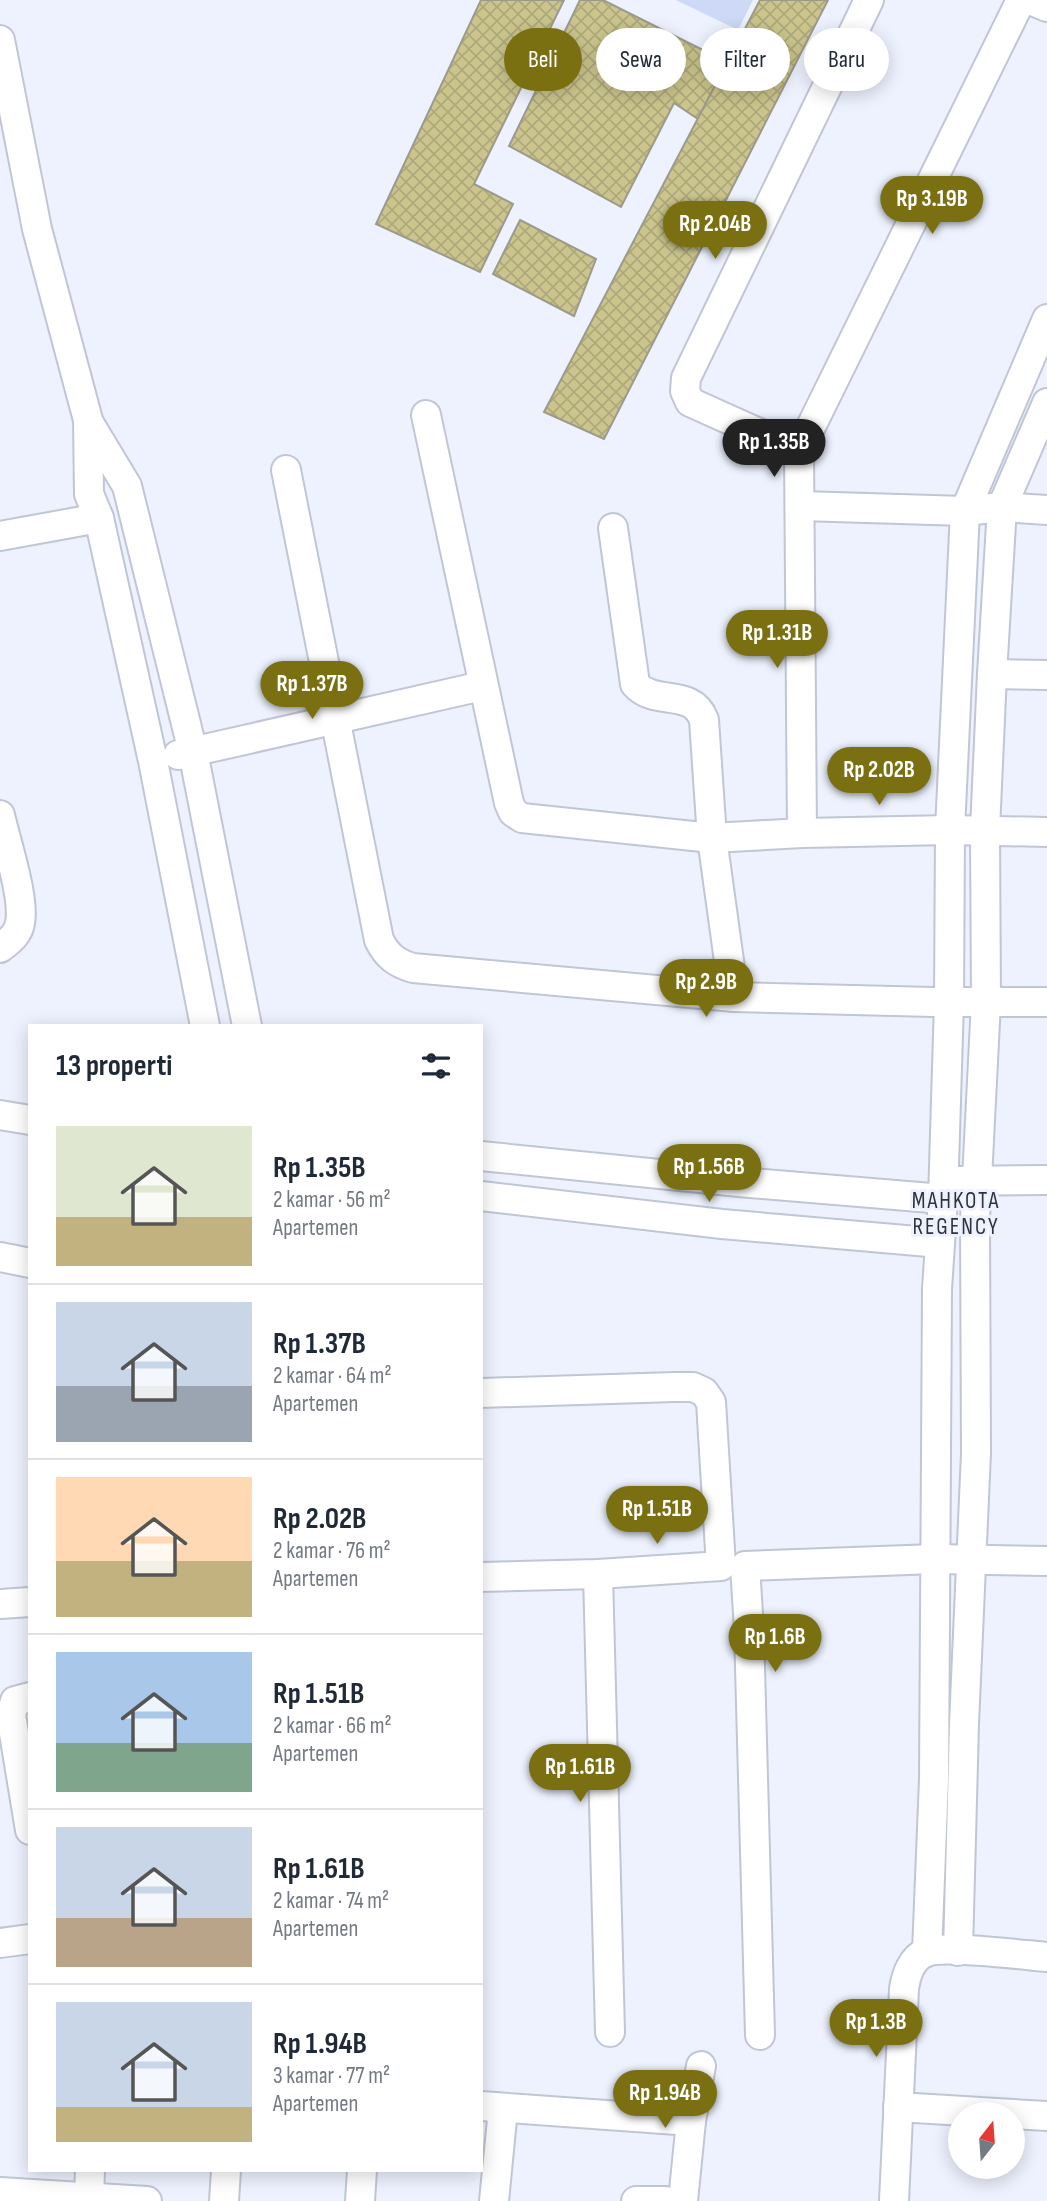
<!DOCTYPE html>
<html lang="id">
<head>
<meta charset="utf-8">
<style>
	:root { --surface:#fff; --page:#f6f6f7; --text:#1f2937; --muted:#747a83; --line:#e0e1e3; --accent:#7b7011 }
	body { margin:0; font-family:"Sofia Sans Condensed",sans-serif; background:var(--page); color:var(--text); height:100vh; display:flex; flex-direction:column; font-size:26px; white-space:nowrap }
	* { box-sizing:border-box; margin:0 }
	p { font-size:23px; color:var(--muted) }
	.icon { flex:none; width:38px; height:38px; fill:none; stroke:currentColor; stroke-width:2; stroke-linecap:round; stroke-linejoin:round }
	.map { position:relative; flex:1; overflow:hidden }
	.drawer { position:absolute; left:28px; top:1024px; width:455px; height:1148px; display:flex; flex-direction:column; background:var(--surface); border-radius:0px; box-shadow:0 4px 18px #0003 }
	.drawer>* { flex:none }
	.top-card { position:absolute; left:504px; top:28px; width:438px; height:63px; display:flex; gap:14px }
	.needle { width:46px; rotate:17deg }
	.controls { position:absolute; left:948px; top:2102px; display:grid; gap:14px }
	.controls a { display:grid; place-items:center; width:77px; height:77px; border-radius:50%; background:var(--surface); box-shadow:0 4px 18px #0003; font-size:35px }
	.price { position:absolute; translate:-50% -60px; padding:0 16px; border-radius:24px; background:var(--accent); color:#fff; font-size:23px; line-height:46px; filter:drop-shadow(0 2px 4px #0008) }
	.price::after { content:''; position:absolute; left:50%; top:42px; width:21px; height:16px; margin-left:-10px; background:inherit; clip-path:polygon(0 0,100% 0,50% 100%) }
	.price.current { background:#222; color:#fff }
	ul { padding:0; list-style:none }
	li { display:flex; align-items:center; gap:21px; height:175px; padding:0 28px }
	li+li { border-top:2px solid var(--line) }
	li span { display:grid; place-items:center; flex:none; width:196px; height:140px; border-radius:0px; color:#555 }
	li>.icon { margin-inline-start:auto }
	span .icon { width:84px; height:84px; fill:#fffc; stroke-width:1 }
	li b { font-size:30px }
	h2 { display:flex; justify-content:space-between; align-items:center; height:84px; padding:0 28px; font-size:30px }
	.chip { padding:0 24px; border-radius:32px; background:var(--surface); box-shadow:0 4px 18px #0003; font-size:24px; line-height:63px }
	.chip.current { background:var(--accent); color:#fff }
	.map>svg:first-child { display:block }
	.pitch { fill:#cdd9f6 }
	.building { fill:url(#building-cross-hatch); stroke:#9c9a8b; stroke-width:2 }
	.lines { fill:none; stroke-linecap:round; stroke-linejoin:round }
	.minor-casing { stroke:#c0c6d5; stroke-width:32 }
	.minor { stroke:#fff; stroke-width:28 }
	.labels { text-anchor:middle; stroke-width:6; stroke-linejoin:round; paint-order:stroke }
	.neighbourhood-label { font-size:23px; letter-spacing:2px; fill:#2e333f; stroke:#edf2fe }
</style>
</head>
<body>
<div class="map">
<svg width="1047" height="2201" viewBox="0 0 1047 2201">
	<defs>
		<pattern id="building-cross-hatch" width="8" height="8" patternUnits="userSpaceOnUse" patternTransform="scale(1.75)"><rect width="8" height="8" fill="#cbc58d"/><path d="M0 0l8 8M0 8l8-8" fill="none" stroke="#aea97a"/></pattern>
	</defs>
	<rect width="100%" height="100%" fill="#edf2fe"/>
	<polygon class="pitch" points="676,0 753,0 738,30"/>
	<g class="building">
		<polygon points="481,0 564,0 474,184 513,204 480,272 376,224"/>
		<polygon points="580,0 603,0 727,62 698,119 674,103 621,207 509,146"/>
		<polygon points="760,0 828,0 604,439 544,412"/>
		<polygon points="520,220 596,259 574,316 493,274"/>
	</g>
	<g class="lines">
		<defs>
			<g id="minor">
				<polyline points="1030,0 1047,7"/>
				<polyline points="0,40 37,229 88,420 89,494 99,518 153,761 205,1026"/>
				<polyline points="426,415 509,803 513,812 522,818 712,838 802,833 950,830 1047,832"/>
				<polyline points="89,423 127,486 193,752 247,1026"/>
				<polyline points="799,451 690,402 685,391 686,378 869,0"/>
				<path d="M286,470l93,470c8,16 17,23 34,28l321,29 199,5h114"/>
				<polyline points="801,506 965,511 1002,507 1047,510"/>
				<path d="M613,528l22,156c20,23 57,3 69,36l8,118 22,159"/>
				<polyline points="0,536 99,518"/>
				<polyline points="992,674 1047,675"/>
				<polyline points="178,755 482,686"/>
				<path d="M0,815c6,27 25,83 20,108 -2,12 -11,18 -20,25"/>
				<polyline points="802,833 799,451 1021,0"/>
				<polyline points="0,1115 30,1120"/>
				<polyline points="481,1156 739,1182 943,1199"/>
				<polyline points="959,1181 1047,1180"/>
				<polyline points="481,1196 722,1224 940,1243"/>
				<polyline points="0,1257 30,1263"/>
				<polyline points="481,1393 675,1387 693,1387 704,1392 711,1402 721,1566 598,1574 481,1577"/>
				<polyline points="598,1574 610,2032"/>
				<polyline points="0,1604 30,1602"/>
				<polyline points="30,1697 15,1701 11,1715 30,1830"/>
				<polyline points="0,1943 30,1939"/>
				<polyline points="958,1951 964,1724 976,1453 975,1219 986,1002 985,830 992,674 1002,507 1047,403"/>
				<polyline points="927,1952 934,1779 937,1289 943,1199 949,1002 950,830 965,511 1047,319"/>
				<polyline points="760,2035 749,1630 745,1566 935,1559 1047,1561"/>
				<polyline points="481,2106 691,2121"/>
				<polyline points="898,2107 1013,2114"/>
				<polyline points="1013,2114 1047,2116"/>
				<polyline points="0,2192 147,2201"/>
				<polyline points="89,2199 90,2170"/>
				<polyline points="224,2201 226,2170"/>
				<polyline points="360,2201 362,2170"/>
				<polyline points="494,2201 503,2109"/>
				<polyline points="636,2201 665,2201"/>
				<polyline points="683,2201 691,2121 701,2066"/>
				<path d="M894,2201l10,-212c2,-14 8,-31 22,-37 18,-7 97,3 121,5"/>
			</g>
		</defs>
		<use href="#minor" class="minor-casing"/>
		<use href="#minor" class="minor"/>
	</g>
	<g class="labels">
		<g class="neighbourhood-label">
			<text x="956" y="1208">MAHKOTA<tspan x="956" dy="26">REGENCY</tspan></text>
		</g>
	</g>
</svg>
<div class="controls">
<a><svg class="needle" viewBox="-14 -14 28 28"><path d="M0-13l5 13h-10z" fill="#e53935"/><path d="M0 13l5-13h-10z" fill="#747a83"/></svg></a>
</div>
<b class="price" style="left:932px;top:236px">Rp 3.19B</b>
<b class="price" style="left:715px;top:261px">Rp 2.04B</b>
<b class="price current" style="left:774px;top:479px">Rp 1.35B</b>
<b class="price" style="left:777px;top:670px">Rp 1.31B</b>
<b class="price" style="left:312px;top:721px">Rp 1.37B</b>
<b class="price" style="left:879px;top:807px">Rp 2.02B</b>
<b class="price" style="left:706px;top:1019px">Rp 2.9B</b>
<b class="price" style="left:709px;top:1204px">Rp 1.56B</b>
<b class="price" style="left:657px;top:1546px">Rp 1.51B</b>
<b class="price" style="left:775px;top:1674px">Rp 1.6B</b>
<b class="price" style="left:580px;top:1804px">Rp 1.61B</b>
<b class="price" style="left:876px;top:2059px">Rp 1.3B</b>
<b class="price" style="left:665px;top:2130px">Rp 1.94B</b>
<div class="top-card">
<a class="chip current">Beli</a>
<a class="chip">Sewa</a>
<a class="chip">Filter</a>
<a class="chip">Baru</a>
</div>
<section class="drawer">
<h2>13 properti<svg class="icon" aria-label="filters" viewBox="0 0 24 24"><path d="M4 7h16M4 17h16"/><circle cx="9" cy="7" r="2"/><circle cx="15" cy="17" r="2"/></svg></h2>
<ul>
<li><span style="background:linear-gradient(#dfe7d0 65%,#c2b280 0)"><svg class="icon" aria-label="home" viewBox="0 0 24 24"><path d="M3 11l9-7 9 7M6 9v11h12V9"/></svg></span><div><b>Rp 1.35B</b><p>2 kamar · 56 m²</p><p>Apartemen</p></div></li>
<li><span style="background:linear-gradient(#c9d6e8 60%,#9aa5b1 0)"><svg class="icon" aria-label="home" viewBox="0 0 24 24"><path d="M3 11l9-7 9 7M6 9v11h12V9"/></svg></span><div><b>Rp 1.37B</b><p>2 kamar · 64 m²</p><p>Apartemen</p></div></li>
<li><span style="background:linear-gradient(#ffd9b3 60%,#c2b280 0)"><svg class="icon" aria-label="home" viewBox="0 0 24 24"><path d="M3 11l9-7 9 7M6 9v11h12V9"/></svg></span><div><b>Rp 2.02B</b><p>2 kamar · 76 m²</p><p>Apartemen</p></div></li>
<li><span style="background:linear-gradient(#a9c7e8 65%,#7fa58c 0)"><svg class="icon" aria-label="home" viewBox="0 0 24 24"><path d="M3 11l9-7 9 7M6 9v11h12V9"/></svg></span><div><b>Rp 1.51B</b><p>2 kamar · 66 m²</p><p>Apartemen</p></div></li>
<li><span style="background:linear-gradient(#c9d6e8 65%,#b9a48a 0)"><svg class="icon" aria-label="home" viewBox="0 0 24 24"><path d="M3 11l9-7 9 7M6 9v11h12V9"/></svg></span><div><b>Rp 1.61B</b><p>2 kamar · 74 m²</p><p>Apartemen</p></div></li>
<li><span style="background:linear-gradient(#c9d6e8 75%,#c2b280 0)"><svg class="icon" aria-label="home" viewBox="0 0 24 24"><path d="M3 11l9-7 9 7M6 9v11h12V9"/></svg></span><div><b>Rp 1.94B</b><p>3 kamar · 77 m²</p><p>Apartemen</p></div></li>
</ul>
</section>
</div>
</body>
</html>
